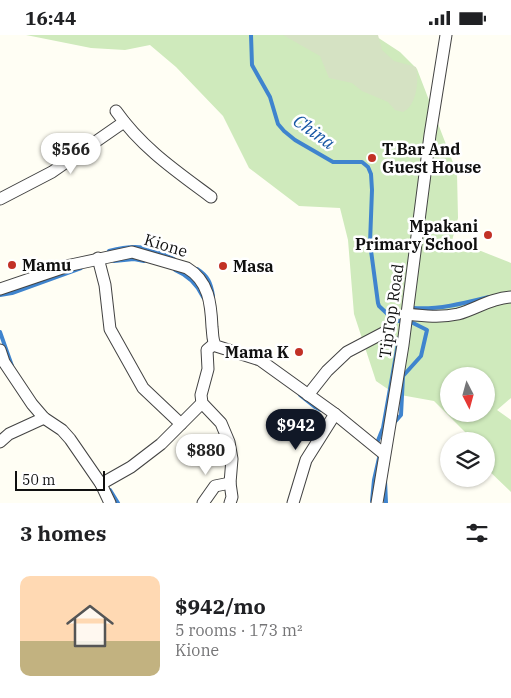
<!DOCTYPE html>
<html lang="en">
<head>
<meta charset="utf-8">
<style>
	:root { --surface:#fff; --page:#f2f2f2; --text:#202124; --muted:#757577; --line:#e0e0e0; --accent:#111827 }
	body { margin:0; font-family:"IBM Plex Serif",serif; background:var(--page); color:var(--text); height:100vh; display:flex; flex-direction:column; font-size:19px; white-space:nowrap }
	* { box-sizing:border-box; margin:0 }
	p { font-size:16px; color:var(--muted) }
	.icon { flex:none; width:28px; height:28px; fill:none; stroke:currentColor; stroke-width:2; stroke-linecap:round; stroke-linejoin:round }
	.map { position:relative; height:468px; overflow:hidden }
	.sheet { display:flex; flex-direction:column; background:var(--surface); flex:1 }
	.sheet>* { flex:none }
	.needle { width:32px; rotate:174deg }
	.controls { position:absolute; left:440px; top:332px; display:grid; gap:10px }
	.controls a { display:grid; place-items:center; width:55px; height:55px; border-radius:50%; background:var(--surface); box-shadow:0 1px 4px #0004; font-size:25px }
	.scale { position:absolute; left:15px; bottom:12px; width:90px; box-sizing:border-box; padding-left:5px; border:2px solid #101010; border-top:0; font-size:14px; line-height:18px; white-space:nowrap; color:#101010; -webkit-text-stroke:4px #fff; paint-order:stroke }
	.price { position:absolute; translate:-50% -42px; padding:0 11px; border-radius:18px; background:#fff; color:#222; font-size:16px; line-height:32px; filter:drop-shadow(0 1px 2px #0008) }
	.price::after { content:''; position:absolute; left:50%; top:30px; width:15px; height:11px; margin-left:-8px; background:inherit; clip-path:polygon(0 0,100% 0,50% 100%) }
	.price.active { background:var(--accent); color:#fff }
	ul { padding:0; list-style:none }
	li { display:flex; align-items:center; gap:15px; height:125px; padding:0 20px }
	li+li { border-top:1px solid var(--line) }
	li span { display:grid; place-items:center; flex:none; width:140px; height:100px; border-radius:10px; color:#555 }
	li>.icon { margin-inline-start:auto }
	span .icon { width:60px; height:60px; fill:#fffc; stroke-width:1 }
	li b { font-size:21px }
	h2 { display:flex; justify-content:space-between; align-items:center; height:60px; padding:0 20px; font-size:21px }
	.status { display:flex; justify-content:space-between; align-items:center; height:35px; padding:0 25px; background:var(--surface); direction:ltr }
	.status svg { height:14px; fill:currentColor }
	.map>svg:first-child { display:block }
	.green { fill:#cfeabc; fill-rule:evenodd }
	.cemetery { fill:#d5e2c3 }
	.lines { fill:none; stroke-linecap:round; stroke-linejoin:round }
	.stream { stroke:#3f84ce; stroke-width:4 }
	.street-casing { stroke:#434343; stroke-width:13 }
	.street { stroke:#fff; stroke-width:11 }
	.poi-dot { fill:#c23126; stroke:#fff; stroke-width:2 }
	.labels { text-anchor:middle; stroke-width:5; stroke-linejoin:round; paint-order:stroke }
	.poi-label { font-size:16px; font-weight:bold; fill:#101010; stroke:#fff; text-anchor:start }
	.street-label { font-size:16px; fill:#101010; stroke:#fff }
	.water-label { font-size:18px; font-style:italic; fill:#1757a4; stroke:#fff }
</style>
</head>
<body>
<div class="status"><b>16:44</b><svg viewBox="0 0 49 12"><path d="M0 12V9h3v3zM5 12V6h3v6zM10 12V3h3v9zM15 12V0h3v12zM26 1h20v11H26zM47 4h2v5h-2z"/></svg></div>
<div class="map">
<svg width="511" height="468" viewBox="0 0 511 468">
	<rect width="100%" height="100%" fill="#fffef4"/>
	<path class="green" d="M26,0h348l26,17 17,17 40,104 1,45 -9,34 32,-1 30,12v135l-14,12 14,10v72l-25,-24v-27h-17l-4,-9 -31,-31 -39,-7 -19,-13 -22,-67 -6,-74 -8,-32 -41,-2 -50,-38 -26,-52 -47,-49 -26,-22 -25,5 -34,-2zM449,341h37v38h-37z"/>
	<path class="cemetery" d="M283,0h95l4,15 12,11 22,6c3,14 1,38 -13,45l-8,-2 -7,-8 -26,-11 -10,-8 -23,-5 -9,-22z"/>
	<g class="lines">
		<g class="stream">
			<polyline points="251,0 252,30 270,62 278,89 284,96 295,105 333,127 362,127 368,132 371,139 372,155 370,208 378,268 379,271 395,286 404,286"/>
			<path d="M109,216c30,-8 38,-4 65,8"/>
			<polyline points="114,226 134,224 144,226"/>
			<path d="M197,234c11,7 14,14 16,27"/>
			<path d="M175,235c12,5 22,14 28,27"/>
			<polyline points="0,260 12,258 81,233"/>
			<path d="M413,273c25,2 52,-5 76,-11"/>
			<polyline points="0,297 12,331"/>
			<polyline points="300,360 315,372 321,375"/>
			<polyline points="393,389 401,380 403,341 421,321 427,295 413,288"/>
			<polyline points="377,408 383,393 399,303"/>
			<polyline points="385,445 386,468"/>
			<polyline points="110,455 118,468"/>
			<polyline points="372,466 374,445 379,423"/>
		</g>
		<defs>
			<g id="street">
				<path d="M116,76c26,37 60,60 95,86"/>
				<polyline points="0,164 52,137 124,87"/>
				<polyline points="98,223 105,250 110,294 143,353 181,389"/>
				<path d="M0,254l71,-24 61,-13 55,16c22,13 24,36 25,59 1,7 0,14 4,19l44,14 75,54 49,40"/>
				<path d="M407,279c17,2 34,4 51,0 18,-5 33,-16 53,-17"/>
				<polyline points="214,309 207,315 208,334 201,360 202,368 221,388 229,407 232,424 230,448 232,462 230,468"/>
				<polyline points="0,315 4,327 32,369 44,383 62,395 70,404 101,449 110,468"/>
				<polyline points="308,360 327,336 347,317 387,296"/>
				<polyline points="0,407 9,399 44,383"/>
				<polyline points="101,449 131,432 161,409 202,368"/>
				<polyline points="203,468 215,451 230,448"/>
				<polyline points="293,468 306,425 335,379"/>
				<polyline points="377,468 403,310 430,100 446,0"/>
			</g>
		</defs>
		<use href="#street" class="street-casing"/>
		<use href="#street" class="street"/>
	</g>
	<g class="poi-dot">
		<circle cx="372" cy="123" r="5"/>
		<circle cx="488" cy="200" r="5"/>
		<circle cx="12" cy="230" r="5"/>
		<circle cx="223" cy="231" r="5"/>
		<circle cx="299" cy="317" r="5"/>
	</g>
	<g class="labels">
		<g class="poi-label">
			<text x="382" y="120">T.Bar And<tspan x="382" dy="18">Guest House</tspan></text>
			<text x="478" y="197" text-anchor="end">Mpakani<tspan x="478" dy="18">Primary School</tspan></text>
			<text x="22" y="236">Mamu</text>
			<text x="233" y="237">Masa</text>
			<text x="289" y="323" text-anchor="end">Mama K</text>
		</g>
		<g class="street-label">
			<text transform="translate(166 210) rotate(17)" y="6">Kione</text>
			<text transform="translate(391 276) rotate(-82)" y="6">TipTop Road</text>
		</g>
		<g class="water-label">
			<text transform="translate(314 97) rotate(35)" y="6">China</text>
		</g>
	</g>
</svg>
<div class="controls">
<a><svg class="needle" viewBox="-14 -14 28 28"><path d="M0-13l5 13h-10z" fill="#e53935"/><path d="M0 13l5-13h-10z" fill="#757577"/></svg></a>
<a><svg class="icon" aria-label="layers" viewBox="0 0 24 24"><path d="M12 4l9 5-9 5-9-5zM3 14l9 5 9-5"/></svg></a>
</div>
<div class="scale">50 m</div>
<b class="price" style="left:71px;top:140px">$566</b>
<b class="price active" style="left:296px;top:416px">$942</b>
<b class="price" style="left:206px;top:441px">$880</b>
</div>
<section class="sheet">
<h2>3 homes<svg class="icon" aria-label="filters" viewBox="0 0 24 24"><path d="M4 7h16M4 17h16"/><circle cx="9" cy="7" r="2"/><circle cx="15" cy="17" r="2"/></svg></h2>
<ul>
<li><span style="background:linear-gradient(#ffd9b3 65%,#c2b280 0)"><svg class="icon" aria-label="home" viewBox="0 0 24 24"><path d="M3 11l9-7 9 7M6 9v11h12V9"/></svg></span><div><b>$942/mo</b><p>5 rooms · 173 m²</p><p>Kione</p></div></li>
</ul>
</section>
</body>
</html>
